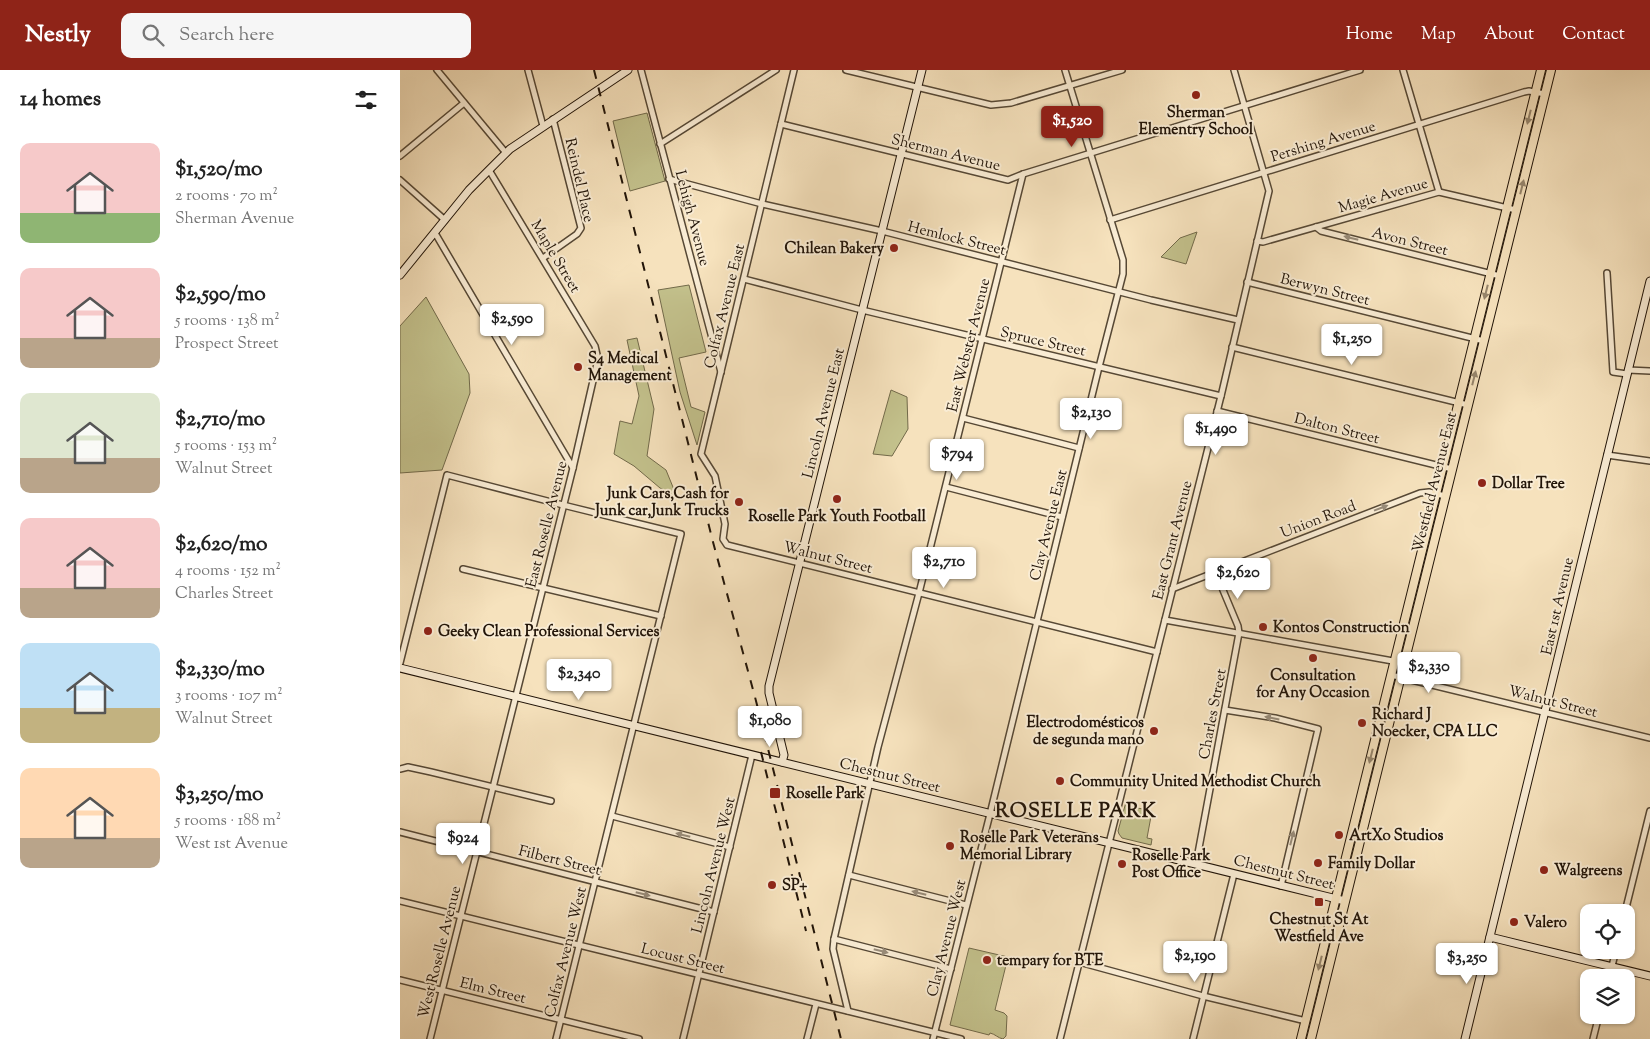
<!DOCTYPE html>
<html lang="en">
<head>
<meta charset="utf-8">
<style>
	:root { --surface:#fff; --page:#f6f6f6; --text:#222; --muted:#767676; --accent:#8f2418 }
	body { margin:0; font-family:"Sorts Mill Goudy",serif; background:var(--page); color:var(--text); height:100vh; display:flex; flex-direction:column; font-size:19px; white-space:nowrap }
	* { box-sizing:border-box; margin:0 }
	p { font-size:16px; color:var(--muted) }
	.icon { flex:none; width:28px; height:28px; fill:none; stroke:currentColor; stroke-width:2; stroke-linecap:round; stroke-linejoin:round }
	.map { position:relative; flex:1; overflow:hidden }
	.details { display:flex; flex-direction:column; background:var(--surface); width:400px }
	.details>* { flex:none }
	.fabs { position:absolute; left:1180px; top:834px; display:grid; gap:10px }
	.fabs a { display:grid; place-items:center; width:55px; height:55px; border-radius:10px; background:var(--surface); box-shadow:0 1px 4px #0004; font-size:25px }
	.price { position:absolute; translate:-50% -42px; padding:0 11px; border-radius:5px; background:#fff; color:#222; font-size:16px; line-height:32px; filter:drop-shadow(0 1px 2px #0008) }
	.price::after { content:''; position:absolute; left:50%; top:30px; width:15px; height:11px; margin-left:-8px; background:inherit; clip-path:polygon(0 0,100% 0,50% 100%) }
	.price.selected { background:var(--accent); color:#fff }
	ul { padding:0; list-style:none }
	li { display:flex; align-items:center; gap:15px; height:125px; padding:0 20px }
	li span { display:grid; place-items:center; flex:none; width:140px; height:100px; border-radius:10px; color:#555 }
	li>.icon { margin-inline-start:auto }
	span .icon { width:60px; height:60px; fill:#fffc; stroke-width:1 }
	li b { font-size:21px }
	h2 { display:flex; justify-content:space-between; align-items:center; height:60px; padding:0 20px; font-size:21px }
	header { display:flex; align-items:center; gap:30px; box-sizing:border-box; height:70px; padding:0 25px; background:var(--accent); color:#fff }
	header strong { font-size:24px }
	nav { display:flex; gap:28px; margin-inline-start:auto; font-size:18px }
	.search { width:350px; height:45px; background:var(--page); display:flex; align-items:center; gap:12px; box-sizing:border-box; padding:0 18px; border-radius:10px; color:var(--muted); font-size:19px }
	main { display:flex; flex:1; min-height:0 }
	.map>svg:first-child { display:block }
	.green { fill:#c3c18c; stroke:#726a4a }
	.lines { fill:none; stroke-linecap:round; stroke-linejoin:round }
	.street-casing { stroke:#564835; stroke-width:8 }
	.secondary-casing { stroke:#211408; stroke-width:9 }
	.primary-casing { stroke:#211408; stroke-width:10 }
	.street { stroke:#f9ecd4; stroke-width:5 }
	.secondary { stroke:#f9ecd4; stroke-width:7 }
	.primary { stroke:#f6e2bd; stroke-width:8 }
	.rail { stroke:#211408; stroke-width:2; stroke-dasharray:9 9; stroke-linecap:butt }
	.oneway { fill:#96856c }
	.oneway2 { fill:#988b78 }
	.poi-dot { fill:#8f2418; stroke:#f9ecd4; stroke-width:2 }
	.labels { text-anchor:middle; stroke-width:4; stroke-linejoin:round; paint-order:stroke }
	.poi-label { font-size:15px; font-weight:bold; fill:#211408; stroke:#f9ecd4; text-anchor:start }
	.street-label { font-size:15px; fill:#211408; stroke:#f9ecd4 }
	.district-label { font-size:20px; font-weight:bold; letter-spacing:1px; fill:#211408; stroke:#f9ecd4 }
</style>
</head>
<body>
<header>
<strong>Nestly</strong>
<div class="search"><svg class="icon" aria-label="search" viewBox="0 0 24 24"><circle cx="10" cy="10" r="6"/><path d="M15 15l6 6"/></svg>Search here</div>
<nav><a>Home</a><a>Map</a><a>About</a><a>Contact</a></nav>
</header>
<main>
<section class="details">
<h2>14 homes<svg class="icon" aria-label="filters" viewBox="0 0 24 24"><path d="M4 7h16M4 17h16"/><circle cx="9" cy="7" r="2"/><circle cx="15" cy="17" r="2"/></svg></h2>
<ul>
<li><span style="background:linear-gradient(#f6c9c9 70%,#8fb573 0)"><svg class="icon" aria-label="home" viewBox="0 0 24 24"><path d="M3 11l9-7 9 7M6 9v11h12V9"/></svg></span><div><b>$1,520/mo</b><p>2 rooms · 70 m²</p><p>Sherman Avenue</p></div></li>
<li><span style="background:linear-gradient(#f6c9c9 70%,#b9a48a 0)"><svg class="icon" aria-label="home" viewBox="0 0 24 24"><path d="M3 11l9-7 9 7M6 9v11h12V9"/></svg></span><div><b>$2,590/mo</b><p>5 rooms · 138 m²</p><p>Prospect Street</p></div></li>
<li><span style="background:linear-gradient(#dfe7d0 65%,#b9a48a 0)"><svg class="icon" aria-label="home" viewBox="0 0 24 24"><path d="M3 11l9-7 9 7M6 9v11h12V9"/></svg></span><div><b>$2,710/mo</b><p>5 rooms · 153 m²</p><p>Walnut Street</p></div></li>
<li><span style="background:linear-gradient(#f6c9c9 70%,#b9a48a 0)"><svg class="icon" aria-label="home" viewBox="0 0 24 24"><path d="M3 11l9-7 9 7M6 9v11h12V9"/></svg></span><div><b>$2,620/mo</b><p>4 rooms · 152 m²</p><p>Charles Street</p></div></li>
<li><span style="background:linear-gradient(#bfe0f5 65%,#c2b280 0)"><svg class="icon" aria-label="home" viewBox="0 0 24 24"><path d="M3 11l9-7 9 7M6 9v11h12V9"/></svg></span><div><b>$2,330/mo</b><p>3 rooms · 107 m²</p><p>Walnut Street</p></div></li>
<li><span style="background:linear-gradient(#ffd9b3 70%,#b9a48a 0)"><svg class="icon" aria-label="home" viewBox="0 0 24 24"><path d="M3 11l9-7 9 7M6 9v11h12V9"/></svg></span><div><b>$3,250/mo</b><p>5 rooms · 188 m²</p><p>West 1st Avenue</p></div></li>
</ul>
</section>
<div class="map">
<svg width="1250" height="969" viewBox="0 0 1250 969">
	<rect width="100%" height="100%" fill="#f6e2bd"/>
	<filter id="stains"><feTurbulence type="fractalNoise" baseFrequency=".004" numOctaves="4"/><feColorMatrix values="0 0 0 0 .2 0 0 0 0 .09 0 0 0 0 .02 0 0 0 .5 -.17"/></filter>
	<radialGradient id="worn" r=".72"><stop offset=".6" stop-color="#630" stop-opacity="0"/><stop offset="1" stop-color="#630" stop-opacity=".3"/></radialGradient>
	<g class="green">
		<polygon points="247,43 265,111 230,121 213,51"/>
		<polygon points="797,162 786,194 761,187 780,168"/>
		<polygon points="289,215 306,282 279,288 291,337 305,342 297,375 280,322 258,220"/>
		<polygon points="26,227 69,304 70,323 42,400 0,403 0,256"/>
		<polygon points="237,268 254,339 247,386 266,400 277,427 260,418 234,396 214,384 220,351 232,354 239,326 227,270"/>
		<polygon points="491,320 507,327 508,359 492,386 473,384"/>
		<polygon points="729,731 728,736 752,741 747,768 752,769 751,775 722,768 719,764 718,761 726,732"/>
		<path d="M569,878l39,9 -13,53 9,3 3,3 -1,20 -3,3c-5,-1 -8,-5 -13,-6l-1,2 -39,-10z"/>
	</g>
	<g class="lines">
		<defs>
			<g id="street">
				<polyline points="37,0 106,83"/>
				<polyline points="128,0 143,56"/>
				<polyline points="241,0 321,302"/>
				<polyline points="394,0 301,384 315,406 325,454 323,469 327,475 757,582"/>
				<polyline points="446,0 591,35 611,33 722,0"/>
				<polyline points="1003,0 1039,122"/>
				<polyline points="381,54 608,110 623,104 960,0"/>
				<polyline points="260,74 376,0"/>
				<polyline points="0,86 64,33"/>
				<polyline points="269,109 362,134 482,161 751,230 838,250"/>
				<polyline points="0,110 45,150"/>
				<polyline points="710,150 1124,22 1129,21 1145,24"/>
				<polyline points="916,157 921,161 1100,206"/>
				<polyline points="35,163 173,398"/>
				<polyline points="857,171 863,172 1039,122 1116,140"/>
				<polyline points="143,188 177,164 181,158 153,49"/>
				<polyline points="1207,203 1213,302 1227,304"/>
				<polyline points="344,209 462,240 821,326"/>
				<polyline points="847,212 1084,271"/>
				<polyline points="832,277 1068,335"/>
				<polyline points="1228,300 1250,301"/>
				<polyline points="817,341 1052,399"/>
				<polyline points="563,348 679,378"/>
				<polyline points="1207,385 1250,391"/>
				<polyline points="546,417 662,447"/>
				<polyline points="63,499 261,546"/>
				<polyline points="772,519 1020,423 1029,422 1045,426"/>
				<polyline points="765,550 1004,593"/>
				<polyline points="0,593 47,405 167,436 281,464 156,969"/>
				<polyline points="991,605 1250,668"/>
				<polyline points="825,640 875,648 918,659 881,816"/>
				<polyline points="0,699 8,697 31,702 151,731"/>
				<polyline points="212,746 330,777"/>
				<polyline points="0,762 314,842"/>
				<polyline points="796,794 839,563 838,556 815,501"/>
				<polyline points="449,805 566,835"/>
				<polyline points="0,831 561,969"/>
				<polyline points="1225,842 1250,741"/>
				<polyline points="434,869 551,899"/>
				<polyline points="679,892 803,926 906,951"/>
				<polyline points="1209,908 1216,880"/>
				<polyline points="0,910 239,969"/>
				<polyline points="448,941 433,879 434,869 478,677 519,523 623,104"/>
				<polyline points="30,969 173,398 198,289 195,276 89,100"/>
				<polyline points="283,969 352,685"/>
				<polyline points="407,969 416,934"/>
				<polyline points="533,969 590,744 699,297 723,204 723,190 665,0"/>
				<polyline points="660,969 822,322 869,121 834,0"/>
				<polyline points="793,969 834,804"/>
				<polyline points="1193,969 1199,945"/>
			</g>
			<g id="secondary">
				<polyline points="0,205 69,120 110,79 228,0"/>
				<polyline points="0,598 945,831"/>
				<polyline points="382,692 384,685 369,623 369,616 522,0"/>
				<polyline points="1090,867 1250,906"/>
				<polyline points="1065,969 1250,211"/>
			</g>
			<g id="primary">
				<polyline points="901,969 1141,0"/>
				<polyline points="911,969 1151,0"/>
			</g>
		</defs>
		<use href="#street" class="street-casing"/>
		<use href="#secondary" class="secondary-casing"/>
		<use href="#primary" class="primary-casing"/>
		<use href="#street" class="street"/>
		<use href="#secondary" class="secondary"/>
		<use href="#primary" class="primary"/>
		<g class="rail">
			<polyline points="194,0 313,472 355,627 441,969"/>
			<polyline points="361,682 406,861"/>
		</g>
	</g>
	<defs><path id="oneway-solid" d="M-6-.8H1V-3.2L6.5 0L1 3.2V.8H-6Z" transform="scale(1.25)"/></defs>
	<g class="oneway">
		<use href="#oneway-solid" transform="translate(1129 47) rotate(104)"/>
		<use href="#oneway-solid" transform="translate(1122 117) rotate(-76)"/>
		<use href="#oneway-solid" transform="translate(1086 222) rotate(104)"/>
		<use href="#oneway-solid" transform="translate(1074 308) rotate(-76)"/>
		<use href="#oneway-solid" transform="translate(971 686) rotate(104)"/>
		<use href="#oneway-solid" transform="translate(920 893) rotate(104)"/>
	</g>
	<g class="oneway2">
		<use href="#oneway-solid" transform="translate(951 168) rotate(-166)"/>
		<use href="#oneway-solid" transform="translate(981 438) rotate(-21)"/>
		<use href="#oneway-solid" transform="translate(872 648) rotate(-169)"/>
		<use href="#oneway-solid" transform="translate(283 765) rotate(-166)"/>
		<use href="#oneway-solid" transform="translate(892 768) rotate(-76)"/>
		<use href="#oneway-solid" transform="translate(519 823) rotate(-166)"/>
		<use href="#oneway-solid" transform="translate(243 824) rotate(14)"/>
		<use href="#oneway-solid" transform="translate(481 881) rotate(14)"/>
	</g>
	<g class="poi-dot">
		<circle cx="796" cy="25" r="5"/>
		<circle cx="494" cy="178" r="5"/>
		<circle cx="178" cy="297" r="5"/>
		<circle cx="1082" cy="413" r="5"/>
		<circle cx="437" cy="429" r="5"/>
		<circle cx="339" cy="432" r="5"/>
		<circle cx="863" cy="557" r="5"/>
		<circle cx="28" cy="561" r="5"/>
		<circle cx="913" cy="588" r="5"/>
		<circle cx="962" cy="653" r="5"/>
		<circle cx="754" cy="661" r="5"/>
		<circle cx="660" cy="711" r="5"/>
		<rect x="369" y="717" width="12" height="12" rx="2.5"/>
		<circle cx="939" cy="765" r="5"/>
		<circle cx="550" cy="776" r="5"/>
		<circle cx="918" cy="793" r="5"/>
		<circle cx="722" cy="794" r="5"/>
		<circle cx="1144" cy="800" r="5"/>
		<circle cx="372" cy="815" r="5"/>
		<rect x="914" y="827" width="10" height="10" rx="2.5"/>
		<circle cx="1114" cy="852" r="5"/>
		<circle cx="587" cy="890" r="5"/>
	</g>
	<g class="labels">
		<g class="poi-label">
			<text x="796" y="47" text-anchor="middle">Sherman<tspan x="796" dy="17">Elementry School</tspan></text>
			<text x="484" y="183" text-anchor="end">Chilean Bakery</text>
			<text x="188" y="293">S4 Medical<tspan x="188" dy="17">Management</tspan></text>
			<text x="1092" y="418">Dollar Tree</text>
			<text x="329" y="428" text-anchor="end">Junk Cars,Cash for<tspan x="329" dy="17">Junk car,Junk Trucks</tspan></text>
			<text x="437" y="451" text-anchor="middle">Roselle Park Youth Football</text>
			<text x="873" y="562">Kontos Construction</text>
			<text x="38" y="566">Geeky Clean Professional Services</text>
			<text x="913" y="610" text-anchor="middle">Consultation<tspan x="913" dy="17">for Any Occasion</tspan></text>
			<text x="972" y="649">Richard J<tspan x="972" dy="17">Noecker, CPA LLC</tspan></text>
			<text x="744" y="657" text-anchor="end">Electrodomésticos<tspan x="744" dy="17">de segunda mano</tspan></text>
			<text x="670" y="716">Community United Methodist Church</text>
			<text x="386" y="728">Roselle Park</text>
			<text x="949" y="770">ArtXo Studios</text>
			<text x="560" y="772">Roselle Park Veterans<tspan x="560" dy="17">Memorial Library</tspan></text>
			<text x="732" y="790">Roselle Park<tspan x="732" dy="17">Post Office</tspan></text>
			<text x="928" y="798">Family Dollar</text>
			<text x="1154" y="805">Walgreens</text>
			<text x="382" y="820">SP+</text>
			<text x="919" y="854" text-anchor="middle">Chestnut St At<tspan x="919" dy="17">Westfield Ave</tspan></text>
			<text x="1124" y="857">Valero</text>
			<text x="597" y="895">tempary for BTE</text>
		</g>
		<g class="street-label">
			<text transform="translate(923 71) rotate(-17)" y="5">Pershing Avenue</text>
			<text transform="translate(546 82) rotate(14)" y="5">Sherman Avenue</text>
			<text transform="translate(180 110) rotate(77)" y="5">Reindel Place</text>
			<text transform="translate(983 125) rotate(-16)" y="5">Magie Avenue</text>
			<text transform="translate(293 148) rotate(75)" y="5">Lehigh Avenue</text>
			<text transform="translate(557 168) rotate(14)" y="5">Hemlock Street</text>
			<text transform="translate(1010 171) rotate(14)" y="5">Avon Street</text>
			<text transform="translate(156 186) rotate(59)" y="5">Maple Street</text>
			<text transform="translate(925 219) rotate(14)" y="5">Berwyn Street</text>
			<text transform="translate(324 236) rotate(-76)" y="5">Colfax Avenue East</text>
			<text transform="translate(643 271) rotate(13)" y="5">Spruce Street</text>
			<text transform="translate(568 275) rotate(-76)" y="5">East Webster Avenue</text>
			<text transform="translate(423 343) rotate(-76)" y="5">Lincoln Avenue East</text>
			<text transform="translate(937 358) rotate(14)" y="5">Dalton Street</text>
			<text transform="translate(1034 412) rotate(-76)" y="5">Westfield Avenue East</text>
			<text transform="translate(918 449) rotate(-21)" y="5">Union Road</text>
			<text transform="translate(146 454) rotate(-76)" y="5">East Roselle Avenue</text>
			<text transform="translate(648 455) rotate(-76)" y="5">Clay Avenue East</text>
			<text transform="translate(772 470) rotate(-76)" y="5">East Grant Avenue</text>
			<text transform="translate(428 487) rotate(14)" y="5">Walnut Street</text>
			<text transform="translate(1157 536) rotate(-77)" y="5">East 1st Avenue</text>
			<text transform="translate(1153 631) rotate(14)" y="5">Walnut Street</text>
			<text transform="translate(812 644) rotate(-79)" y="5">Charles Street</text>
			<text transform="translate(490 705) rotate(14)" y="5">Chestnut Street</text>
			<text transform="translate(160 790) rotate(14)" y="5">Filbert Street</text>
			<text transform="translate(313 795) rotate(-76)" y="5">Lincoln Avenue West</text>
			<text transform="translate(884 802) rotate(14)" y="5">Chestnut Street</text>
			<text transform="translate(546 868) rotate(-76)" y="5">Clay Avenue West</text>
			<text transform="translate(39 882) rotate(-76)" y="5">West Roselle Avenue</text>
			<text transform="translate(165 882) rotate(-76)" y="5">Colfax Avenue West</text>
			<text transform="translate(283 888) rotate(14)" y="5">Locust Street</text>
			<text transform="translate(93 920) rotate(14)" y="5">Elm Street</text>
		</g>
		<g class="district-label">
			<text x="676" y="747">ROSELLE PARK</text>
		</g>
	</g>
	<rect width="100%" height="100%" filter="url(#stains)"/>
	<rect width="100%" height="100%" fill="url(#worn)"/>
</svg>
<div class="fabs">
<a><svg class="icon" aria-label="locate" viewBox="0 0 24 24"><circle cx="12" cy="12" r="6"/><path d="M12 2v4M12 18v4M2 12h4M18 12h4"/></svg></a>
<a><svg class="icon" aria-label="layers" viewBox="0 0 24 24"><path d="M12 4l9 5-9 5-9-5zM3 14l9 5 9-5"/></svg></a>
</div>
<b class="price selected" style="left:672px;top:78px">$1,520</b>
<b class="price" style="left:112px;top:276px">$2,590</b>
<b class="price" style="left:952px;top:296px">$1,250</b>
<b class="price" style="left:691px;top:370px">$2,130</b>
<b class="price" style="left:816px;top:386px">$1,490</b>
<b class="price" style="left:557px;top:411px">$794</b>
<b class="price" style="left:544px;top:519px">$2,710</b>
<b class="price" style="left:838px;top:530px">$2,620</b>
<b class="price" style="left:1029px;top:624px">$2,330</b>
<b class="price" style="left:179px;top:631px">$2,340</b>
<b class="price" style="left:370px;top:678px">$1,080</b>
<b class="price" style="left:63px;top:795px">$924</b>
<b class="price" style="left:795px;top:913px">$2,190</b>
<b class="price" style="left:1067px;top:915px">$3,250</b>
</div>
</main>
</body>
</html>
